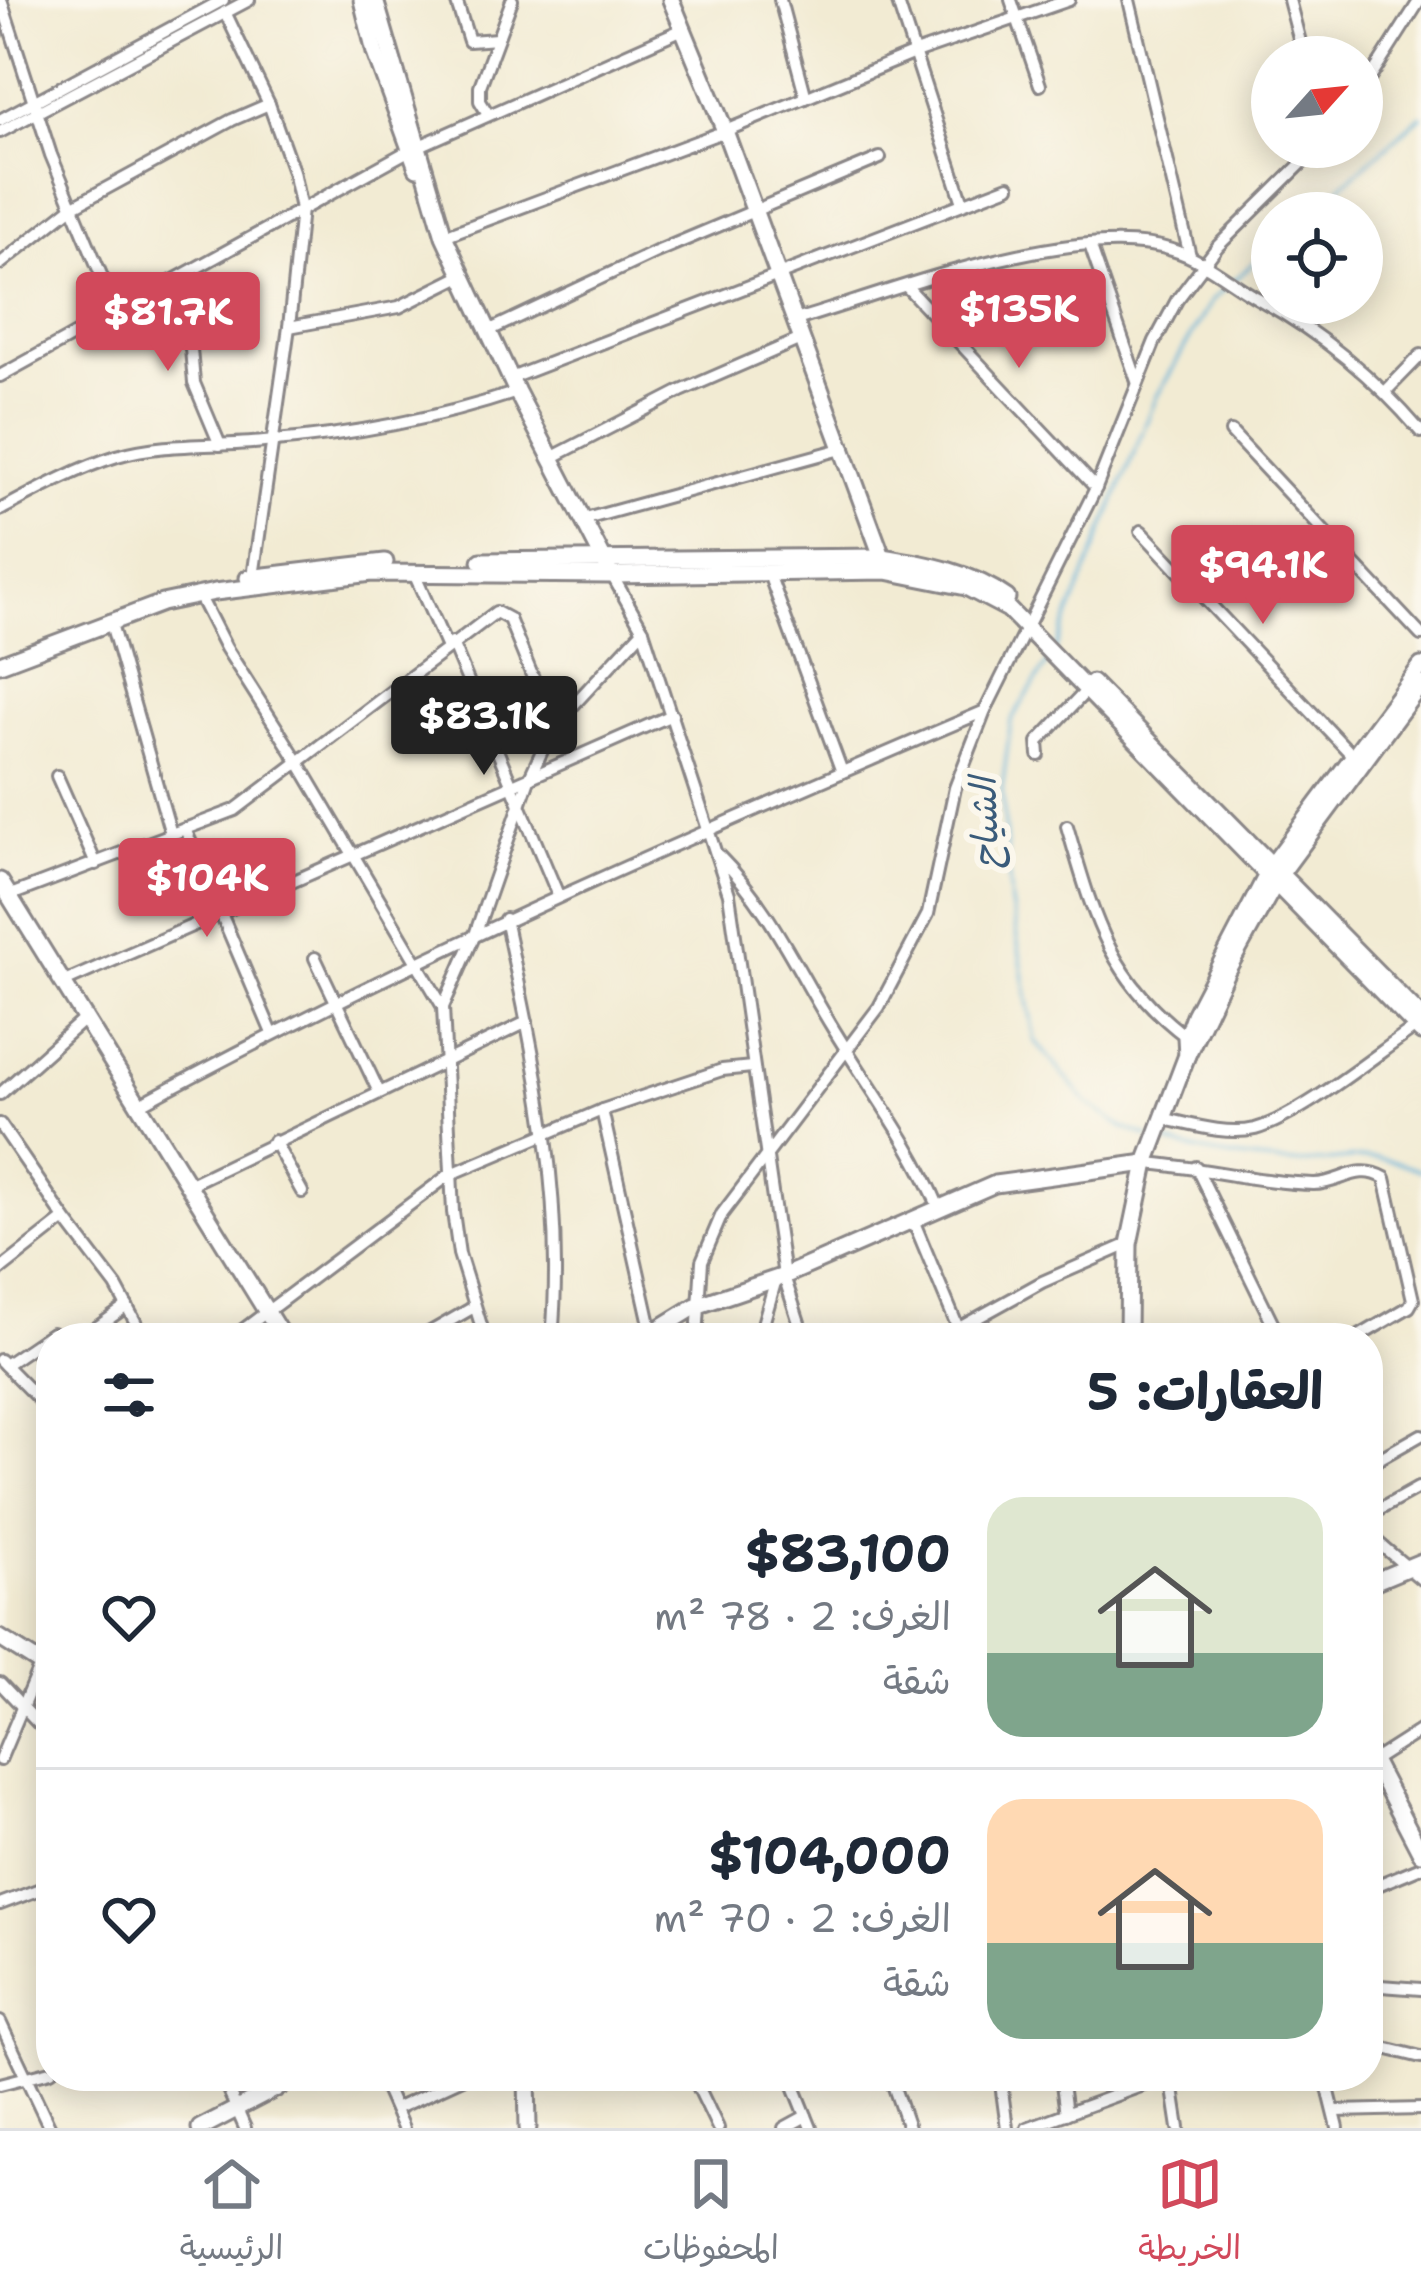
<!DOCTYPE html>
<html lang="ar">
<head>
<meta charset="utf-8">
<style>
	:root { --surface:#fff; --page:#f2f2f3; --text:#1f2937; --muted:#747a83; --line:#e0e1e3; --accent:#d1495b }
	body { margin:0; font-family:"Shantell Sans","Playpen Sans Arabic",sans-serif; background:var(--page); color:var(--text); direction:rtl; height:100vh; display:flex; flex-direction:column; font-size:45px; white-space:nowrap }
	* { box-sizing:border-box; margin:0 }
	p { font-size:39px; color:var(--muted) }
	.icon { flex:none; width:66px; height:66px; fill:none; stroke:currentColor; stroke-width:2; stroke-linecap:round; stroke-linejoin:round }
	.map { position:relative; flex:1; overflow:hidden; direction:ltr }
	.sheet { position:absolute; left:36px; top:1323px; width:1347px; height:768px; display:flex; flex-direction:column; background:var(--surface); border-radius:48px; box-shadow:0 6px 30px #0003; direction:rtl }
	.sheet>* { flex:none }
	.needle { width:78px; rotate:63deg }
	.buttons { position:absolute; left:1251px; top:36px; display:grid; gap:24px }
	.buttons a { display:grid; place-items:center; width:132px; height:132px; border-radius:50%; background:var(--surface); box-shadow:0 6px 30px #0003; font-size:60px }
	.price { position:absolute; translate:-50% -102px; padding:0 27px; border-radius:12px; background:var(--accent); color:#fff; font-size:39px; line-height:78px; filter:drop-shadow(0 3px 6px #0008) }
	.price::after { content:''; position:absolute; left:50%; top:72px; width:36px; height:27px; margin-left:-18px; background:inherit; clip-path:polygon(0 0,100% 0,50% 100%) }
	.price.current { background:#222; color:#fff }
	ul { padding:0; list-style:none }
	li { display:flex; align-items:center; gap:36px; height:300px; padding:0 60px }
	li+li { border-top:3px solid var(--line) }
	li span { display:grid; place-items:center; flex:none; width:336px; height:240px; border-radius:36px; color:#555 }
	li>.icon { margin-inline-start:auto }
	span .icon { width:144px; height:144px; fill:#fffc; stroke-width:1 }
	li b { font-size:51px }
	h2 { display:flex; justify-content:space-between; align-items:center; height:144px; padding:0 60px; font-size:51px }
	.tab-bar { display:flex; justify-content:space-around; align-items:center; height:168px; border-top:3px solid var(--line); background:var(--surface); font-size:33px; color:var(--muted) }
	.tab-bar a { display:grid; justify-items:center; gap:6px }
	.tab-bar .current { color:var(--accent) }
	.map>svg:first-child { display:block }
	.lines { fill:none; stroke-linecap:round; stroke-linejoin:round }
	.stream { stroke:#5db0d9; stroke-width:3 }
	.street-casing { stroke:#8a8687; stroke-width:16 }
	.secondary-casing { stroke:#8a8687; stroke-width:21 }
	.street { stroke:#fff; stroke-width:10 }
	.secondary { stroke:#fff; stroke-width:15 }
	.labels { text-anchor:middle; stroke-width:12; stroke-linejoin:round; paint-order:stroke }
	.water-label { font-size:36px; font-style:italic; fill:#3a5b7a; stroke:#fbf7ec }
</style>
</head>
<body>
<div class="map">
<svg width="1421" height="2128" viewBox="0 0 1421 2128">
	<rect width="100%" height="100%" fill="#fbf7ec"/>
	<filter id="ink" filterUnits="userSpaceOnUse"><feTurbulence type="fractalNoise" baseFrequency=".00833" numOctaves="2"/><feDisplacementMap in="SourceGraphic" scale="24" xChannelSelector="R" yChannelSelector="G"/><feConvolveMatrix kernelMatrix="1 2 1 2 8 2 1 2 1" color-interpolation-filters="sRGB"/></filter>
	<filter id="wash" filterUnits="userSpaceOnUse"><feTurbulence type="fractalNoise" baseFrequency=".004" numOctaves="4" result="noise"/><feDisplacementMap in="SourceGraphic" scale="48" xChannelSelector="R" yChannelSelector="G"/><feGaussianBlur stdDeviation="2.7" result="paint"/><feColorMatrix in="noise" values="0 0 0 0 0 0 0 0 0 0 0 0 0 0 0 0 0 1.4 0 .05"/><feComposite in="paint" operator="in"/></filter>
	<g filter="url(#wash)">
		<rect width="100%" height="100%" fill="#f2ebd3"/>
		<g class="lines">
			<g class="stream">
				<polyline points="1310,213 1421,116"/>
				<polyline points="1055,651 1156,398 1211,301 1272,247"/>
				<polyline points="1050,659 1011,721 1002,789 1011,903 1035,1041 1087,1103 1124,1128 1149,1137"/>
				<path d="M1159,1140c42,14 87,20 131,23 54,2 75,-17 131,8"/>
			</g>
		</g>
	</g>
	<g filter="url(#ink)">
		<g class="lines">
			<defs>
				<g id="street">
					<polyline points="1,0 51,155 117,313"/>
					<polyline points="456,0 469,41 497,39"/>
					<polyline points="780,0 806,98"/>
					<polyline points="897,0 963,203"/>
					<polyline points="1011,0 1040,85"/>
					<polyline points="1129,0 1190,256"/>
					<polyline points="1289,0 1304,57"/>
					<polyline points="225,12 269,104 293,171 301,209 289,327 253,577"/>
					<polyline points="1362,91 1420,0"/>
					<polyline points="488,114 480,101 480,86 512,0"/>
					<polyline points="0,120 223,0"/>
					<polyline points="0,132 249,0"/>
					<polyline points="444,236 725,131 912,54 1069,0"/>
					<polyline points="1090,245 1137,381"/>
					<polyline points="0,264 72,207 232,120 269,104"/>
					<polyline points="166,284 191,349 194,383 220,445"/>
					<polyline points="907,287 1096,488"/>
					<path d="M796,320c97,-29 280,-100 376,-70 32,9 58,33 87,49 64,36 115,78 162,133"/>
					<polyline points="289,327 399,307 461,276"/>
					<polyline points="488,331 656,252 880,158"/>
					<polyline points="0,376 408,151 683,29"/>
					<polyline points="511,378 1009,186"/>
					<polyline points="1386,391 1421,355"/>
					<polyline points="1231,432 1421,635"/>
					<polyline points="551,458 681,391 803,338"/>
					<path d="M0,510c38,-20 76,-41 117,-54 48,-14 98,-9 147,-14 87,-7 169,-22 253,-50"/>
					<polyline points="582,520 845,448"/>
					<polyline points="1141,531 1352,755"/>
					<polyline points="413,571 447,648"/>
					<polyline points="769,574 842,772"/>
					<polyline points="612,575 643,630 729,894 784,1276 804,1338"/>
					<polyline points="199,595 226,648 299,763 443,1007 453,1212 459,1254 485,1338"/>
					<polyline points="110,620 171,834"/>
					<polyline points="452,643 558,895"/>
					<polyline points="1039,755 1038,742 1086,691"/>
					<polyline points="57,776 96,864"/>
					<path d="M1067,826c26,89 42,154 121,212"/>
					<polyline points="185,829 272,1033"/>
					<path d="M719,856c49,49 76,110 112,169 37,62 80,116 108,183"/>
					<polyline points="8,896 235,810 496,612 509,619 553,727"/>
					<path d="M505,919c30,139 60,276 47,419"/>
					<polyline points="315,958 379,1092"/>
					<polyline points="62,983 672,715"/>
					<polyline points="443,1007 476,932 529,779 553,727 643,630"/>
					<polyline points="0,1094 83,1020"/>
					<path d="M137,1106c276,-150 559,-272 848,-395"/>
					<polyline points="602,1110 652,1333"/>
					<path d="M1161,1118c28,6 66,18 94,11 46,-13 120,-74 161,-102"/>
					<polyline points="0,1124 65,1219 0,1270"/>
					<polyline points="274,1141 302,1192"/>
					<path d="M1146,1163c55,4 115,20 168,21 26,0 44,-22 71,-6l28,122 -4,7 -53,31"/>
					<polyline points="1196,1167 1280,1338"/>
					<polyline points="186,1186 527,1022"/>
					<polyline points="65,1219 116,1286 144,1338"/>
					<polyline points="913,1220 958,1328 966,1338"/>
					<polyline points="82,1338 127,1306"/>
					<polyline points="232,1338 449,1175 602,1110 722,1070 752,1067"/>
					<polyline points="420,1338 474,1307"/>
					<polyline points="697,1338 702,1261 722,1214 879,1007 928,914 955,788 985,711 1096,488 1155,341 1177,300 1218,246 1318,147"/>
					<polyline points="759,1338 776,1279"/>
					<polyline points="941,1338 1042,1282 1129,1244"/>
					<polyline points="0,1360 51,1412"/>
					<polyline points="5,1365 52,1333 62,1338"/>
					<polyline points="1368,1465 1421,1435"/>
					<polyline points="1368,1516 1418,1488"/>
					<polyline points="1368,1534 1421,1579"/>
					<polyline points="0,1683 51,1737"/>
					<polyline points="0,1760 51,1639"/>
					<polyline points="1371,1762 1421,1730"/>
					<polyline points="1368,1889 1421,1867"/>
					<polyline points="0,1904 51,1885"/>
					<polyline points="1368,1985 1421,1989"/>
					<polyline points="1368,2020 1372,1985"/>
					<polyline points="0,2022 50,2128"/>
					<polyline points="1368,2044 1421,2057"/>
					<polyline points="222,2076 245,2128"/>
					<polyline points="380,2076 403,2128"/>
					<polyline points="693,2076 718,2128"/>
					<polyline points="790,2076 811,2128"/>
					<polyline points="890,2076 908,2128"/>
					<polyline points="1000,2076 1007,2128"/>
					<polyline points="1061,2076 1066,2114"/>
					<polyline points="1171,2076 1179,2128"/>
					<polyline points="1325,2076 1338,2128"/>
					<polyline points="0,2084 51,2071"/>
					<polyline points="395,2109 467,2076"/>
					<polyline points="1335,2111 1421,2109"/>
					<polyline points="784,2128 806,2116"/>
					<polyline points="1027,2128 1168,2076"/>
				</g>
				<g id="secondary">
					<polyline points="362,0 375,53 417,168"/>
					<polyline points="375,0 444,236 517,392 608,568"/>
					<polyline points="671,0 725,131 884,562"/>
					<path d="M481,561l402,-4c44,7 88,15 124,41"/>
					<polyline points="248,578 385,562"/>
					<polyline points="0,664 162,603 215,592 372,573 612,575 886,571 966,587 1008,609 1421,1032"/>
					<polyline points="1092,683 1421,1017"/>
					<polyline points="0,881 283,1338"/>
					<polyline points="1187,1055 1186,1037 1194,1015 1272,865 1421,666"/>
					<polyline points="644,1338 696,1306 784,1276 995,1184 1146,1163"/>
					<polyline points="1128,1338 1129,1244 1146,1163 1187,1055 1227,970 1281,873 1421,684"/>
					<polyline points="1368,1584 1421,1562"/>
					<polyline points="0,1638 41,1664 51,1659"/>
					<polyline points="1368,1751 1421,1853"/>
					<polyline points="527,2076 528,2128"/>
					<polyline points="200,2128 300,2076"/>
				</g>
			</defs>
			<use href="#street" class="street-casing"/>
			<use href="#secondary" class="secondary-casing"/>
			<use href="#street" class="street"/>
			<use href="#secondary" class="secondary"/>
		</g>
	</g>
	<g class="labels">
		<g class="water-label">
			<text transform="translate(984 823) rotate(-92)" y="13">الشياح</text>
		</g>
	</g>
</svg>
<div class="buttons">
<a><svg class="needle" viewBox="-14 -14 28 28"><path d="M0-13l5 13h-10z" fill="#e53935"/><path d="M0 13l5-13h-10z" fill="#747a83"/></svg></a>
<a><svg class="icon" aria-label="locate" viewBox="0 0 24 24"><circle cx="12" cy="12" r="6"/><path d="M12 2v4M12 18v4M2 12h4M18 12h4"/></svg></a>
</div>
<b class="price" style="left:1019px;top:371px">$135K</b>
<b class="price" style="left:168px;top:374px">$81.7K</b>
<b class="price" style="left:1263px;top:627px">$94.1K</b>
<b class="price current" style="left:484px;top:778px">$83.1K</b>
<b class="price" style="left:207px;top:940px">$104K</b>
<section class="sheet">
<h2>العقارات: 5<svg class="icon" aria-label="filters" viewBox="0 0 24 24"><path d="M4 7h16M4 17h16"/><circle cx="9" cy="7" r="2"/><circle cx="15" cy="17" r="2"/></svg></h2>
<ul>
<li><span style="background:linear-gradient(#dfe7d0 65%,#7fa58c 0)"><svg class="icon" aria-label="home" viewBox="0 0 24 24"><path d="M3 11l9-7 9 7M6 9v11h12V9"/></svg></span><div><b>$83,100</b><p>الغرف: 2 · 78 m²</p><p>شقة</p></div><svg class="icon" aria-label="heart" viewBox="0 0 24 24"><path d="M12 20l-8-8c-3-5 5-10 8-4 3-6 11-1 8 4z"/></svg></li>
<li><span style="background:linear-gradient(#ffd9b3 60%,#7fa58c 0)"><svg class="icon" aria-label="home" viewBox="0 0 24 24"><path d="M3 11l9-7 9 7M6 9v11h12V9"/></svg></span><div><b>$104,000</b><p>الغرف: 2 · 70 m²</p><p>شقة</p></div><svg class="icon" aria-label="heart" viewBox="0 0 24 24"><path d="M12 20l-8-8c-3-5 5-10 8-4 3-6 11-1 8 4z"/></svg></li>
</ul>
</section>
</div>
<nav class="tab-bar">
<a class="current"><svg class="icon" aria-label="map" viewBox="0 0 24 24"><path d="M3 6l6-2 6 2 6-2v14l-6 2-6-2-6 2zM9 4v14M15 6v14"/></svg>الخريطة</a>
<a><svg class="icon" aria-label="saved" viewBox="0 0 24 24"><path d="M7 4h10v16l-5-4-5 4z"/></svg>المحفوظات</a>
<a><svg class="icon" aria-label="home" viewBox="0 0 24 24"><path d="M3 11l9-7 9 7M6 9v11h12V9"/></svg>الرئيسية</a>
</nav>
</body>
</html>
